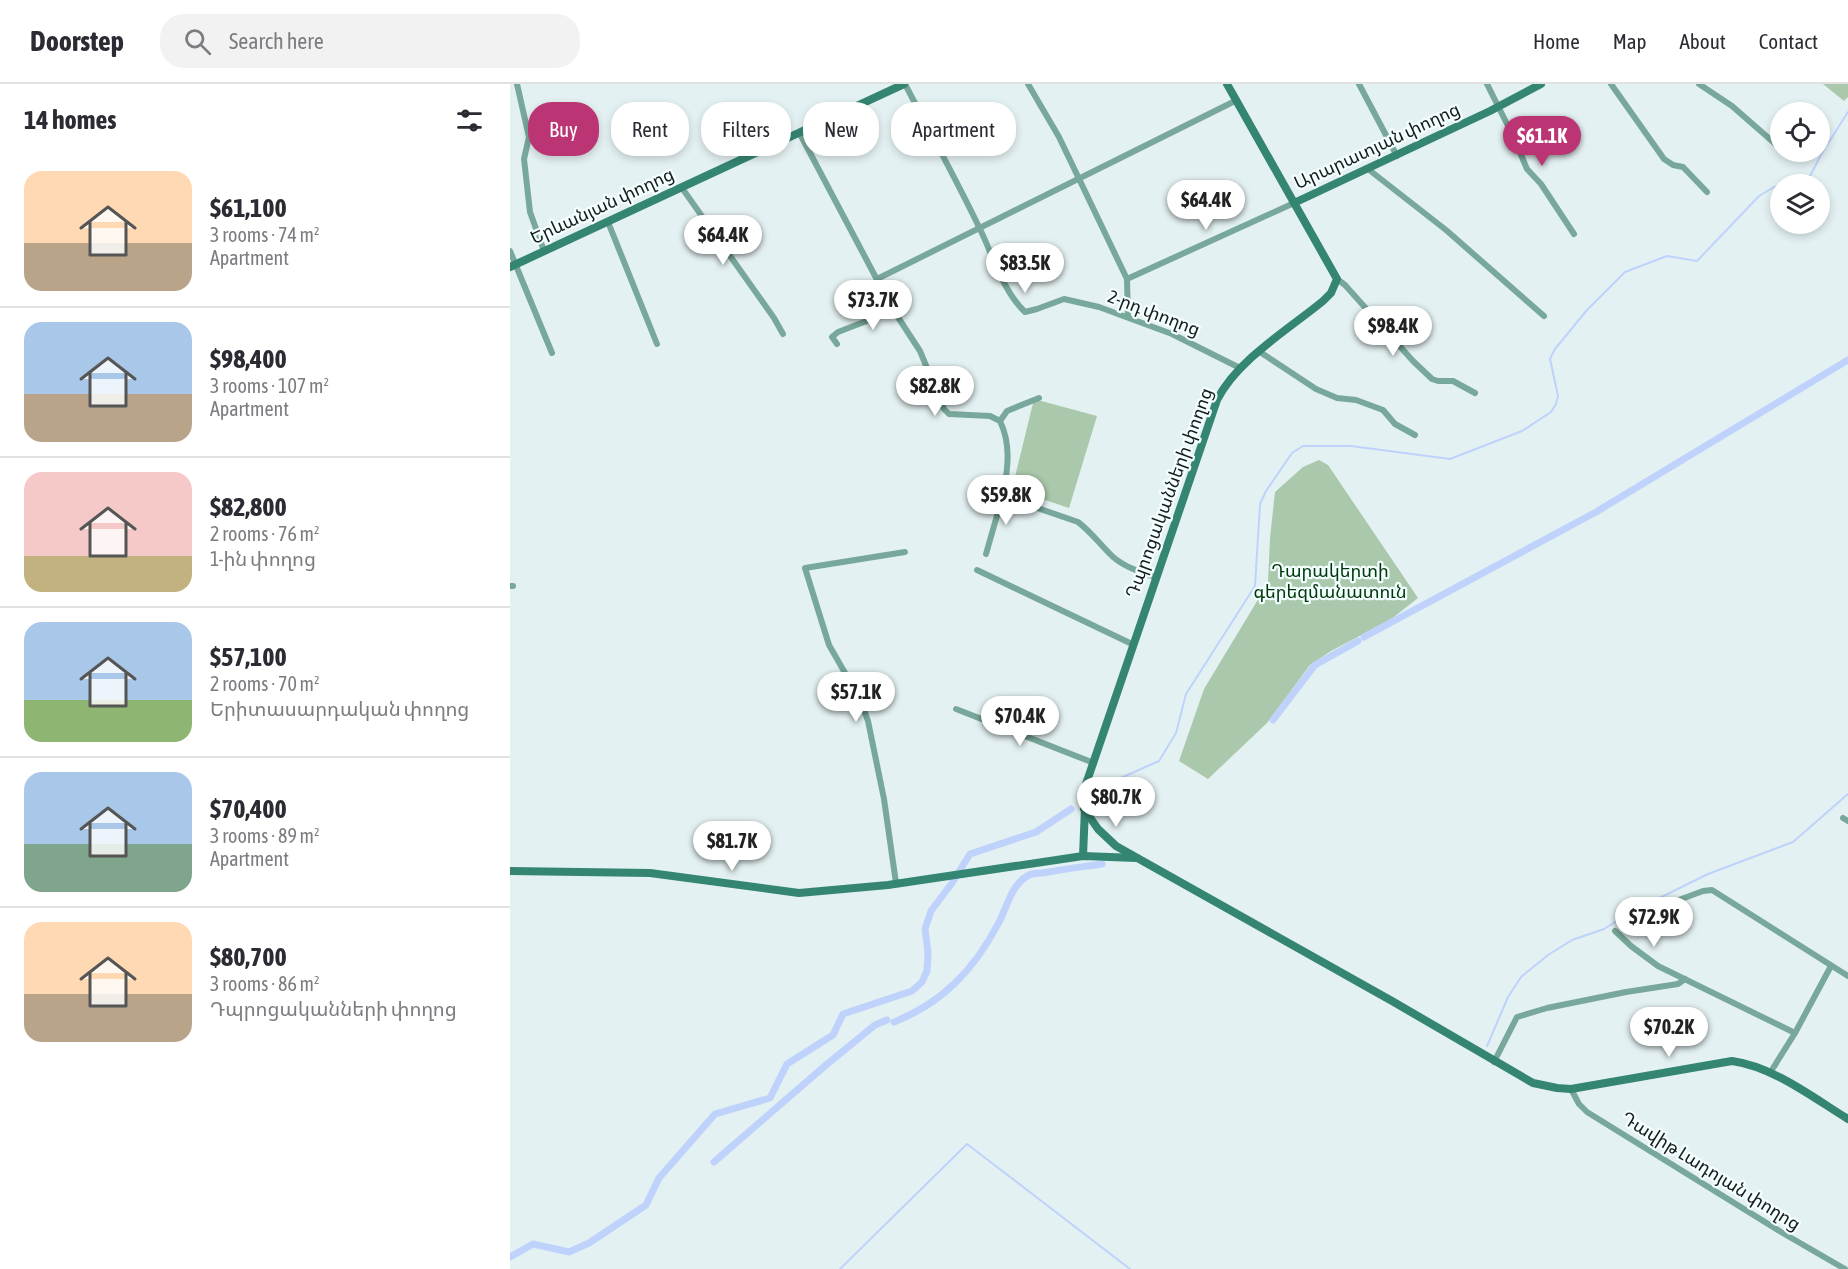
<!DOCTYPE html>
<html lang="en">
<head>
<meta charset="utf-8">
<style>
	:root { --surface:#fff; --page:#f2f2f3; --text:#2b2b33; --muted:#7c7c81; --line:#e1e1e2; --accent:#bb3473 }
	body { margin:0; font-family:"Asap Condensed","Noto Sans Armenian",sans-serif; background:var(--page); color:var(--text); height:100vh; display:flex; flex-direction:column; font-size:22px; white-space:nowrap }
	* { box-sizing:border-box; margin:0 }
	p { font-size:20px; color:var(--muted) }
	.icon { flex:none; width:33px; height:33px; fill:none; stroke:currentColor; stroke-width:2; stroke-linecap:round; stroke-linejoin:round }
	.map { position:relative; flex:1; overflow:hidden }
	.drawer { display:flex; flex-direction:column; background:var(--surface); width:510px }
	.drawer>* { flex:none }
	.guide { position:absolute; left:18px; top:18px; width:570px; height:54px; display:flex; gap:12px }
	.tools { position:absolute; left:1260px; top:18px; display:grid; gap:12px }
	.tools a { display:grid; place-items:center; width:60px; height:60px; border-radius:50%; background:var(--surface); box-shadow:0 3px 9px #0003; font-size:30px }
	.price { position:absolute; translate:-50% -51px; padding:0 14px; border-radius:21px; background:#fff; color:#222; font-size:20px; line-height:39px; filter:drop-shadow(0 2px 3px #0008) }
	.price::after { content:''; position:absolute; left:50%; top:36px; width:18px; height:14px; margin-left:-9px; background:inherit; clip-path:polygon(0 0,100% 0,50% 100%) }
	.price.on { background:var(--accent); color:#fff }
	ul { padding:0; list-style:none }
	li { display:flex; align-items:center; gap:18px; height:150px; padding:0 24px }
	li+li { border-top:2px solid var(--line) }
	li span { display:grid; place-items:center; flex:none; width:168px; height:120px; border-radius:18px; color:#555 }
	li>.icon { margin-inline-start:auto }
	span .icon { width:72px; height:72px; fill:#fffc; stroke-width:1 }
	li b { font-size:26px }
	h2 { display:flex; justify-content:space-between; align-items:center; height:72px; padding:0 24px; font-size:26px }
	.pill { padding:0 21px; border-radius:24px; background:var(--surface); box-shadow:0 3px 9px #0003; font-size:21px; line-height:54px }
	.pill.on { background:var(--accent); color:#fff }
	header { display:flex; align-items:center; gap:36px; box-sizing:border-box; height:84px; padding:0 30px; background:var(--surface); border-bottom:2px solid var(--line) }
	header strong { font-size:28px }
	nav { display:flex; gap:33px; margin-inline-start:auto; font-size:21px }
	.search { width:420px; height:54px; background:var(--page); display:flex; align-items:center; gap:15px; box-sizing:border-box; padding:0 21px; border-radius:24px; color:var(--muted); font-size:22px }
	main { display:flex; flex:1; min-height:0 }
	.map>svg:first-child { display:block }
	.green { fill:#aac8ab }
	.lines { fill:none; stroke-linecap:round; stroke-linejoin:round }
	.stream { stroke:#bfd2fc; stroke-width:2 }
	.canal { stroke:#bfd2fc; stroke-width:7 }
	.street { stroke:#78a89b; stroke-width:6 }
	.secondary { stroke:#358573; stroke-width:8 }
	.labels { text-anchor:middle; stroke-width:4.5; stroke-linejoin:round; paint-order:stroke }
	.street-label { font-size:18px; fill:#171b1c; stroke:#f3feff }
	.park-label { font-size:18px; fill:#003709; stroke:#f3feff }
</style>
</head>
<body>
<header>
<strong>Doorstep</strong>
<div class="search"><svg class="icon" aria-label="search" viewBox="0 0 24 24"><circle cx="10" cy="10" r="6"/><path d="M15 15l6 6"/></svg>Search here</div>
<nav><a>Home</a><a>Map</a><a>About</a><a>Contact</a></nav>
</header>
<main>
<section class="drawer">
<h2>14 homes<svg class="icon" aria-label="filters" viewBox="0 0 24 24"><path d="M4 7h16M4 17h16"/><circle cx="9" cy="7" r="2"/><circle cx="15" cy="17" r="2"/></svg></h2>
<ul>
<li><span style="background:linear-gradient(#ffd9b3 60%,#b9a48a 0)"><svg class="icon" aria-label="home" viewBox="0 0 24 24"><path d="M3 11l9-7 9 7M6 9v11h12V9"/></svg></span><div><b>$61,100</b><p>3 rooms · 74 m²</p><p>Apartment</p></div></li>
<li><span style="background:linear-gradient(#a9c7e8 60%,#b9a48a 0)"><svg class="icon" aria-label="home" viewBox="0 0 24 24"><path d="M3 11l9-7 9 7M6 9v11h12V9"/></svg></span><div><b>$98,400</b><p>3 rooms · 107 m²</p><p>Apartment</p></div></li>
<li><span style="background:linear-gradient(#f6c9c9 70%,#c2b280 0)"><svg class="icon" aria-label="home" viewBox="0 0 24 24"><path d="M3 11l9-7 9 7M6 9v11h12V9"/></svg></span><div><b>$82,800</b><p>2 rooms · 76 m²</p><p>1-ին փողոց</p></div></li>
<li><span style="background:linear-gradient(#a9c7e8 65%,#8fb573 0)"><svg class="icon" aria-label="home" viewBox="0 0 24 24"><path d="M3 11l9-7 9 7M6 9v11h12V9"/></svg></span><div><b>$57,100</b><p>2 rooms · 70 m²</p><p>Երիտասարդական փողոց</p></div></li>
<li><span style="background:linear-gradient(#a9c7e8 60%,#7fa58c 0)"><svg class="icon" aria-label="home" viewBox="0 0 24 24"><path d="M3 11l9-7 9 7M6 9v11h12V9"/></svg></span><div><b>$70,400</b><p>3 rooms · 89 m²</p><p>Apartment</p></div></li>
<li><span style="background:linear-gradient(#ffd9b3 60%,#b9a48a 0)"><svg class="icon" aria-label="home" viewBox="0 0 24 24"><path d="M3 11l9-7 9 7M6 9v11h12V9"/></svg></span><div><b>$80,700</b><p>3 rooms · 86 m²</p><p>Դպրոցականների փողոց</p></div></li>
</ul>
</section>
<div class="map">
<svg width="1338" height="1185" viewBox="0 0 1338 1185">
	<rect width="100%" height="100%" fill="#e4f1f2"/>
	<g class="green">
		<polygon points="1313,0 1338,0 1338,13 1334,17"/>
		<polygon points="524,315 587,332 559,424 502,405"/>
		<polygon points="809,376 818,381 908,514 880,536 821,567 800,581 757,639 698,695 669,677 694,605 758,499 760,454 765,408 793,383"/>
	</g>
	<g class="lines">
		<g class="stream">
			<polyline points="1284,100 1300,92 1312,69 1338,28"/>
			<polyline points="584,710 604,697 649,677 666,649 676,610 745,502 750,420 756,407 782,369 793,362 841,362 940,375 1012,347 1041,328 1046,320 1048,312 1040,275 1045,265 1077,226 1115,188 1157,172 1187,177 1249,112 1264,103 1270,102"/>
			<polyline points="977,962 998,913 1011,893 1038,871 1062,856 1094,845 1121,828 1198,790 1283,758 1338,710"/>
			<polyline points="330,1185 457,1060 620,1185"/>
		</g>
		<g class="canal">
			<polyline points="854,553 1086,428 1338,276"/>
			<polyline points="763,636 805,581 848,557"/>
			<path d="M384,938c48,-19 80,-52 104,-98 9,-16 13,-40 31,-49 4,-2 10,-2 14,-2 20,-4 39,-6 59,-9"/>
			<polyline points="204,1078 316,981 365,941 377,936"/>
			<polyline points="0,1173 23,1160 59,1168 79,1159 136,1121 149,1094 205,1030 260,1014 277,980 323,951 333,930 402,907 412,898 417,887 418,869 415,845 421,827 442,799 460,770 526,748 561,725"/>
		</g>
		<g class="street">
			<polyline points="7,0 19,53 14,75 20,128 34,167"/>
			<path d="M395,0c25,48 51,95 74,143 14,28 23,63 46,85l12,-3 27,-10 35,8 73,27 68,34"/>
			<polyline points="518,0 549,53 617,195 618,233"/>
			<polyline points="849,0 887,72"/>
			<polyline points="977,0 1003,52 1017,85 1031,100 1064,150"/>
			<polyline points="1101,0 1154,75 1163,81 1173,83 1197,108"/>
			<polyline points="1189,0 1222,22 1270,64"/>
			<path d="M290,50l92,174 28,43 24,58 5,5 41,2 10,5c11,23 8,45 4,70l16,11 58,20c12,9 20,20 31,31 12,13 29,18 46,24"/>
			<polyline points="858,85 936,146 1034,232"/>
			<polyline points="172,104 264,234 273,250"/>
			<polyline points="98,138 147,260"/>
			<polyline points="0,167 42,269"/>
			<polyline points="367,195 727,16"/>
			<polyline points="617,195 784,119"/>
			<polyline points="827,195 835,201 903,277 922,295 928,297 943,297 965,309"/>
			<polyline points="327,260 322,253 328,248 354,238 382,224"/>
			<polyline points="750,268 806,305 827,314 846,316 873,326 885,340 905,351"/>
			<polyline points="490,337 497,327 529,314"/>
			<polyline points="476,470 494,407"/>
			<polyline points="467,486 622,560"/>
			<polyline points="0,502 3,502"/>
			<polyline points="446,625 584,679"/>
			<polyline points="1333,734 1338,737"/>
			<polyline points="386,799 374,715 358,637 350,615 319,561 295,484 395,468"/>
			<polyline points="1158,820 1193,807 1202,806 1338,892"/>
			<polyline points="1105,847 1121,862 1148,882 1285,949"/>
			<polyline points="984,978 1007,933 1037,924 1116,908 1168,900 1175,895"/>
			<polyline points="1260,989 1285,949 1321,882"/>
			<polyline points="1061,1005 1069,1020 1077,1028 1271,1148 1335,1185"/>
		</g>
		<g class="secondary">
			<polyline points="784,119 980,27 1031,0"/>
			<polyline points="0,183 394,0"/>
			<path d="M574,725l14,20 18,17 276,155 141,82 24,5 14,1 161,-28c42,6 80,36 116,58"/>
			<path d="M573,772l3,-72 131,-384c20,-40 72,-71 106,-99l8,-8 6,-14 -110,-195"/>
			<polyline points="0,787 140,789 289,809 378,801 573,772 626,774"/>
		</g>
	</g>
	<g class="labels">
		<g class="street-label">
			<text transform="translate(867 62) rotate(-25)" y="6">Արարատյան փողոց</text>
			<text transform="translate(92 122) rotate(-25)" y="6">Երևանյան փողոց</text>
			<text transform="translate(644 229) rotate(21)" y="6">2-րդ փողոց</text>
			<text transform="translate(659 409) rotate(-70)" y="6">Դպրոցականների փողոց</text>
			<text transform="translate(1201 1087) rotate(32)" y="6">Դավիթ Լադոյան փողոց</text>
		</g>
		<g class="park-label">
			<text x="820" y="493">Դարակերտի<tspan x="820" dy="21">գերեզմանատուն</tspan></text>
		</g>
	</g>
</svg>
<div class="tools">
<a><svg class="icon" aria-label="locate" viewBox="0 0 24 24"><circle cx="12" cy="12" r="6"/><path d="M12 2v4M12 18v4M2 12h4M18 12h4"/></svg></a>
<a><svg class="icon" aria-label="layers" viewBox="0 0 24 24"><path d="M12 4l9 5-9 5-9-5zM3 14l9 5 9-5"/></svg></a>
</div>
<b class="price on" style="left:1032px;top:83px">$61.1K</b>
<b class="price" style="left:696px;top:147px">$64.4K</b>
<b class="price" style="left:213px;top:182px">$64.4K</b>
<b class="price" style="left:515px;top:210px">$83.5K</b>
<b class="price" style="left:363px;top:247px">$73.7K</b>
<b class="price" style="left:883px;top:273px">$98.4K</b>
<b class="price" style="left:425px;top:333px">$82.8K</b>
<b class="price" style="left:496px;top:442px">$59.8K</b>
<b class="price" style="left:346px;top:639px">$57.1K</b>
<b class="price" style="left:510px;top:663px">$70.4K</b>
<b class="price" style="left:606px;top:744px">$80.7K</b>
<b class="price" style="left:222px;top:788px">$81.7K</b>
<b class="price" style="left:1144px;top:864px">$72.9K</b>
<b class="price" style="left:1159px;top:974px">$70.2K</b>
<div class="guide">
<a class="pill on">Buy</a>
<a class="pill">Rent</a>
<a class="pill">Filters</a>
<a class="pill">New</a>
<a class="pill">Apartment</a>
</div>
</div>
</main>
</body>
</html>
